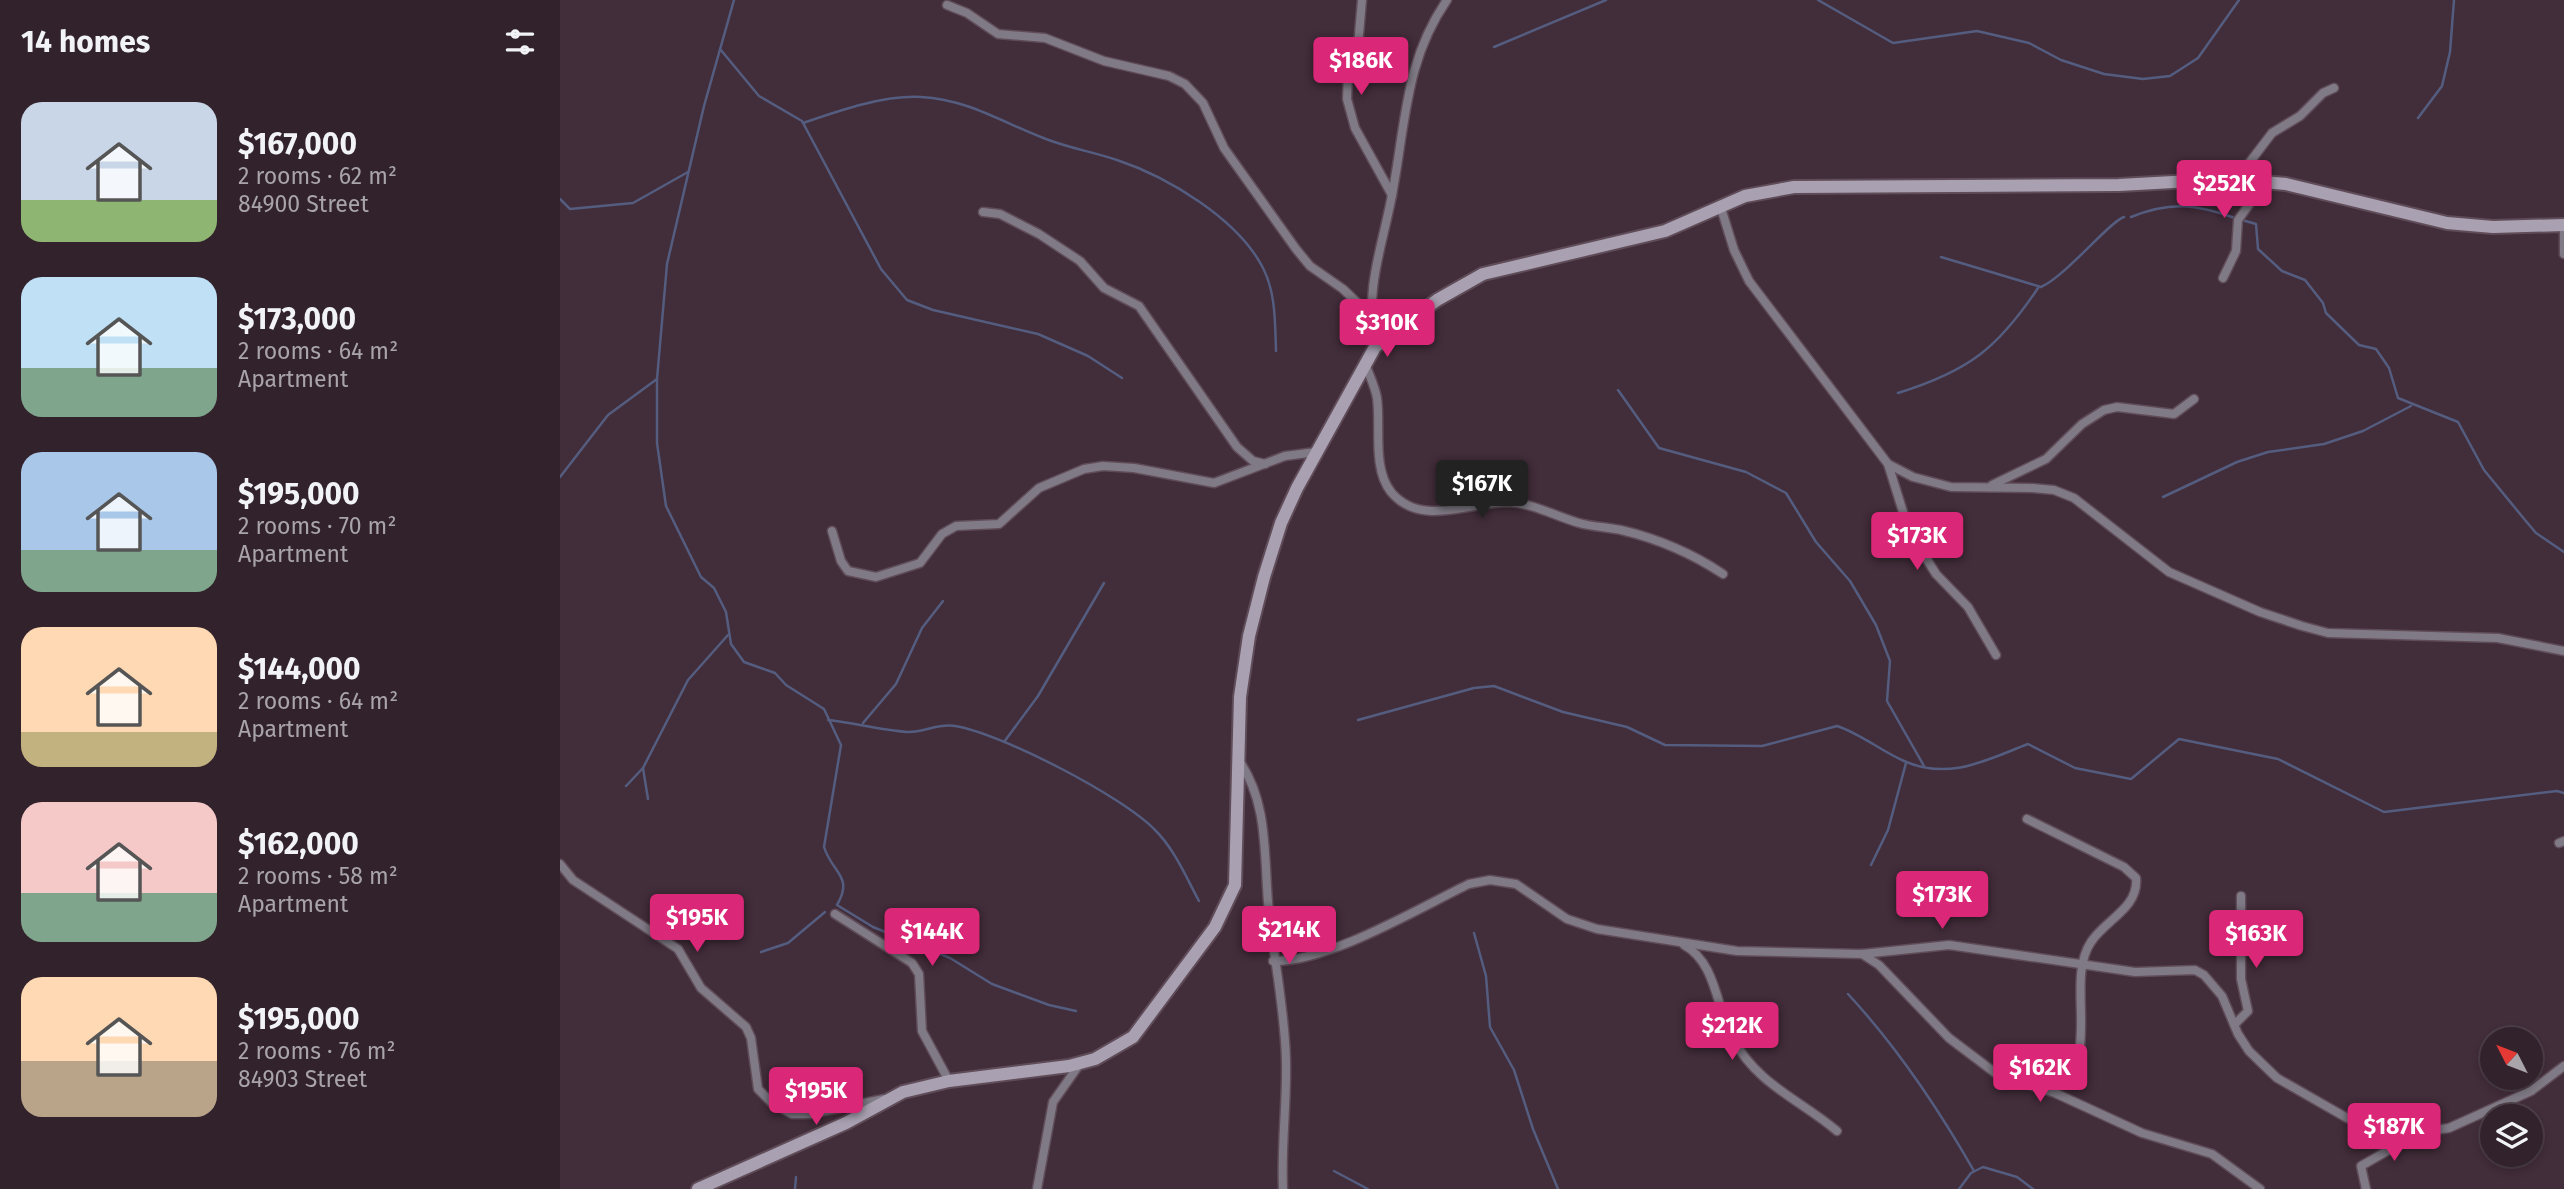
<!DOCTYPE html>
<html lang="en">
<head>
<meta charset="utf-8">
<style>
	:root { --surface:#32222c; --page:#3d2f38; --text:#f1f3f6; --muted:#a8a4a9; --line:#4d3f48; --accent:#db2777 }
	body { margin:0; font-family:"Fira Sans",sans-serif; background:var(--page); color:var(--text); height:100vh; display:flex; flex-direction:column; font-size:26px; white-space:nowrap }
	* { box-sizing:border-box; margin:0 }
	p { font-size:23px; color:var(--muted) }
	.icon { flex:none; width:38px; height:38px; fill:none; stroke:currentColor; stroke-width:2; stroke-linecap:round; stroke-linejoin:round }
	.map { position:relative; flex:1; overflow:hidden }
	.drawer { display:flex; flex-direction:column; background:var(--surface); width:560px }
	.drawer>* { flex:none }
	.needle { width:46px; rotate:312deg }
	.tools { position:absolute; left:1920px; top:1027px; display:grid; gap:14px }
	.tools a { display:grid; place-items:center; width:63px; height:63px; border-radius:50%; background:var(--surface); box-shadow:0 4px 10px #0003,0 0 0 2px var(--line); font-size:35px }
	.price { position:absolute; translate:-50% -60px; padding:0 16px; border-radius:7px; background:var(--accent); color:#fff; font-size:23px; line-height:46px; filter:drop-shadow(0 2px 4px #0008) }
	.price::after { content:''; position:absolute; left:50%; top:42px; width:21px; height:16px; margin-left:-10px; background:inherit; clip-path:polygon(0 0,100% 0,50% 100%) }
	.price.active { background:#222; color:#fff }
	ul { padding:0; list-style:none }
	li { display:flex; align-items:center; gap:21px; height:175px; padding:0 21px }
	li span { display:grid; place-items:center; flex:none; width:196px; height:140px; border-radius:21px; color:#555 }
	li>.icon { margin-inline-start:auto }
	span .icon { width:84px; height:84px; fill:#fffc; stroke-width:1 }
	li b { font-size:30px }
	h2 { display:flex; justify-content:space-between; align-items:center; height:84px; padding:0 21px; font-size:30px }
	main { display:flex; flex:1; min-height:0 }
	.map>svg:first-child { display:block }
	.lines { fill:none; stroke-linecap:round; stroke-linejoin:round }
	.stream { stroke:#545d7f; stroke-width:2.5 }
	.street-casing { stroke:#5f4c58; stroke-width:11 }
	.secondary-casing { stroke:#5f4c58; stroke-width:16 }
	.street { stroke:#7f7a85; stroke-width:8 }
	.secondary { stroke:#a9a1b2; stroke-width:12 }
</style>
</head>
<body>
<main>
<section class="drawer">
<h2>14 homes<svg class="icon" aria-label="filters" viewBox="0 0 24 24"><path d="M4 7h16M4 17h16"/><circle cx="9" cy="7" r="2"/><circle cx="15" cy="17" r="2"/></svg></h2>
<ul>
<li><span style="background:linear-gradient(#c9d6e8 70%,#8fb573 0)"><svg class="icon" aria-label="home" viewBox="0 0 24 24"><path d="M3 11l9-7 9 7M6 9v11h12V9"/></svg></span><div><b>$167,000</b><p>2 rooms · 62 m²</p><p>84900 Street</p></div></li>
<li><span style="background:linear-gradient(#bfe0f5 65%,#7fa58c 0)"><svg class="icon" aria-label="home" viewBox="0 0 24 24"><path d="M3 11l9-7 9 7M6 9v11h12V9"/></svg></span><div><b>$173,000</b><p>2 rooms · 64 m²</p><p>Apartment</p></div></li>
<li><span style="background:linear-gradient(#a9c7e8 70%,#7fa58c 0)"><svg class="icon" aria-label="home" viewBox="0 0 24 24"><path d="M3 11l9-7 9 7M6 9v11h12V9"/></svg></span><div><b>$195,000</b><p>2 rooms · 70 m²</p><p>Apartment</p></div></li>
<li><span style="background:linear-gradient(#ffd9b3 75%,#c2b280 0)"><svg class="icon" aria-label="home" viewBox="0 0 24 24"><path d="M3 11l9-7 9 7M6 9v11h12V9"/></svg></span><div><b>$144,000</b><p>2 rooms · 64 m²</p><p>Apartment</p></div></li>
<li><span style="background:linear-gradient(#f6c9c9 65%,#7fa58c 0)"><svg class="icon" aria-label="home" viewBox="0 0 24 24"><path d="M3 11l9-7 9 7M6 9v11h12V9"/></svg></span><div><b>$162,000</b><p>2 rooms · 58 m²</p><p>Apartment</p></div></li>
<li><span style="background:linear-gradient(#ffd9b3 60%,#b9a48a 0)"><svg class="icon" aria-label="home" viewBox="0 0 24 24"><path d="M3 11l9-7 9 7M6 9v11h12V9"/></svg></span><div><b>$195,000</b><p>2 rooms · 76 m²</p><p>84903 Street</p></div></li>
</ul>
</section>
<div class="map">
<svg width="2004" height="1189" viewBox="0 0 2004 1189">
	<rect width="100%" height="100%" fill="#422d3a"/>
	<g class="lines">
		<g class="stream">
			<path d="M174,0l-30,106 -37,158 -10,115v64l9,63 35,71 13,11 12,24 5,32 13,18 31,11 11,12 38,24 17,36 -17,102c8,26 30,29 13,58l36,22 77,31 42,26 57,21 27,6"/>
			<polyline points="1258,0 1333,43 1417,31 1469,43 1501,60 1544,74 1583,79 1610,76 1638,58 1679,0"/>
			<polyline points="934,47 1046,0"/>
			<polyline points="160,49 199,96 242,121 321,269 347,300 373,310 478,334 528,356 562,378"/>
			<polyline points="1858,118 1882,86 1890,52 1894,0"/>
			<path d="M243,123c35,-12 80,-28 118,-26 49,3 80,25 125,42 23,9 47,13 71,21 51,17 121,59 146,108 13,25 12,56 13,83"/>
			<polyline points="0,199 10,209 73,203 128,172"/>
			<path d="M1571,217c39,-16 65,-13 104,1"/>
			<polyline points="1682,220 1696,224 1698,249 1722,271 1745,280 1763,303 1766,313 1799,345 1816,349 1829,368 1838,398 1898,422 1924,470 1965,520 1976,533 2004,552"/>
			<path d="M1381,257l100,30c25,-11 70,-67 83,-70"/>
			<polyline points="1058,390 1099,448 1186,472 1226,493 1256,542 1290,581 1316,625 1330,661 1327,701 1364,766"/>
			<path d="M1338,393c71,-22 100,-45 140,-105"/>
			<polyline points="0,477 48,415 97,379"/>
			<polyline points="1603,497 1677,462 1708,452 1764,444 1803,431 1851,406"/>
			<path d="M268,720c26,3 53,10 79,12 16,1 31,-9 48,-6 45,7 167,70 199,103 20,19 32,48 45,72"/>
			<path d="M798,720l116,-32 20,-2 69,26 64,15 38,18 97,1 75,-20c24,8 44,25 67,35 46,20 82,-1 124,-17l47,24 56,11 48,-40 99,20 106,53 173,-21 7,2"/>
			<polyline points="303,723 336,684 362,628 383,601"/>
			<polyline points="444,742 478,696 544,583"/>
			<polyline points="83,768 88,799"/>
			<polyline points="66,786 83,768 128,680 168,635"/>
			<polyline points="1311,865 1328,830 1346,763"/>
			<polyline points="914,933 926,976 930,1027 954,1070 973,1129 998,1189"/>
			<polyline points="201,952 228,943 265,912"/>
			<path d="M1288,994c50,54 90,114 126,177"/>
			<polyline points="774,1171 808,1189"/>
			<polyline points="235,1189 236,1177"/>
			<polyline points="1399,1189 1411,1173 1423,1167 1457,1177 1473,1189"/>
		</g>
		<defs>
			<g id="street">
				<polyline points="802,0 798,46 788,75 787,99 795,128 832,195"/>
				<polyline points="387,5 407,13 438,34 485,38 544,61 609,76 625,84 643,103 664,148 736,249 750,266 783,289 809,314"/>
				<polyline points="1677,179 1712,133 1740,116 1763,93 1774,88"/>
				<polyline points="1161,208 1174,250 1189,281 1328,464 1353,477 1391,487 1472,488 1494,490 1514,498 1609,572 1700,612 1742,626 1768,633 1938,638 2004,651"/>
				<polyline points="423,212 440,214 479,234 520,261 544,288 579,306 677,447 693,461 705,464"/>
				<polyline points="2004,225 2004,254"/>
				<polyline points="1663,278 1676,251 1678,220 1706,181"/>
				<path d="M815,347c-11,-64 9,-102 19,-163 12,-68 13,-126 53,-184"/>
				<path d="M805,363c4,12 10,23 12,35 4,29 -5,70 14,94 30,36 79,10 117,10 24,1 47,14 71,21 14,4 28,4 42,7 38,9 69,22 102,44"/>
				<polyline points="1328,464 1349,531 1376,574 1408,607 1436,655"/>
				<polyline points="1432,485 1486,459 1522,424 1544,410 1557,407 1614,414 1634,399"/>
				<polyline points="272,531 281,561 288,571 316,577 360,563 382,534 396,526 439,524 479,488 524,469 543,466 574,468 654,483 725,456 756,452"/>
				<path d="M678,759c30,42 26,94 30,143 5,54 17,106 18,159 1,43 -5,85 -3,128"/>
				<path d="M1467,819l97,48 12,11c3,30 -31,42 -45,64 -19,28 -5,75 -12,110"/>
				<polyline points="1999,843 2004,841"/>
				<polyline points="0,864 13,880 118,949 141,988 186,1027 191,1038 198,1089 212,1103 232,1114 250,1114 324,1099"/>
				<polyline points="275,914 352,963 359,974 362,1031 389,1081"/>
				<path d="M1124,945c33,18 32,64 49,94 25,46 66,60 104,92"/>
				<polyline points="1302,954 1319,965 1389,1038 1438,1075 1495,1093 1582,1133 1652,1154 1700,1189"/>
				<path d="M713,961c56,1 144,-52 196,-77l21,-4 26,4 51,35 30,10 140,22 125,3 87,-9 186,27 60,-2 9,5 18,21 16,38 11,17 28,27 70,40 36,13 26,3 40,-6 82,-37 33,-25"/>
				<polyline points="1675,1024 1688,1011 1681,979 1681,896"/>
				<polyline points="477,1189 493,1102 519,1065"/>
				<polyline points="1806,1189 1801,1166 1834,1147 1849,1134"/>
			</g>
			<polyline id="secondary" points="138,1189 286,1123 343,1092 389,1081 509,1066 535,1059 573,1037 655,927 675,885 680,697 689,636 704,577 721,523 737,488 815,347 877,300 923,274 1105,231 1185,196 1234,187 1559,185 1668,179 1726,184 1887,223 1933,227 2004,225"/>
		</defs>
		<use href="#street" class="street-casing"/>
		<use href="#secondary" class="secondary-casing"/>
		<use href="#street" class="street"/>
		<use href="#secondary" class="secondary"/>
	</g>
</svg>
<div class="tools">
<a><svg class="needle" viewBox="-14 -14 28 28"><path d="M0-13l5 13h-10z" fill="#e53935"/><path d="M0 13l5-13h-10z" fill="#a8a4a9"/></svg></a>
<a><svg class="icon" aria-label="layers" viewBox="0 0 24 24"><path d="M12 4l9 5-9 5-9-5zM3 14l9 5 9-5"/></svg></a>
</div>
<b class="price" style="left:801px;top:97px">$186K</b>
<b class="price" style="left:1664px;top:220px">$252K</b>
<b class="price" style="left:827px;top:359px">$310K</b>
<b class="price active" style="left:922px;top:520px">$167K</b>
<b class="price" style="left:1357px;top:572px">$173K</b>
<b class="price" style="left:1382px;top:931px">$173K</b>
<b class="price" style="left:137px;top:954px">$195K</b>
<b class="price" style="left:729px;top:966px">$214K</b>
<b class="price" style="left:372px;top:968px">$144K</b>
<b class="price" style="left:1696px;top:970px">$163K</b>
<b class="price" style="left:1172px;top:1062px">$212K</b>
<b class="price" style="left:1480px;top:1104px">$162K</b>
<b class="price" style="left:256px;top:1127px">$195K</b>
<b class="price" style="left:1834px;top:1163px">$187K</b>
</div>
</main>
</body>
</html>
